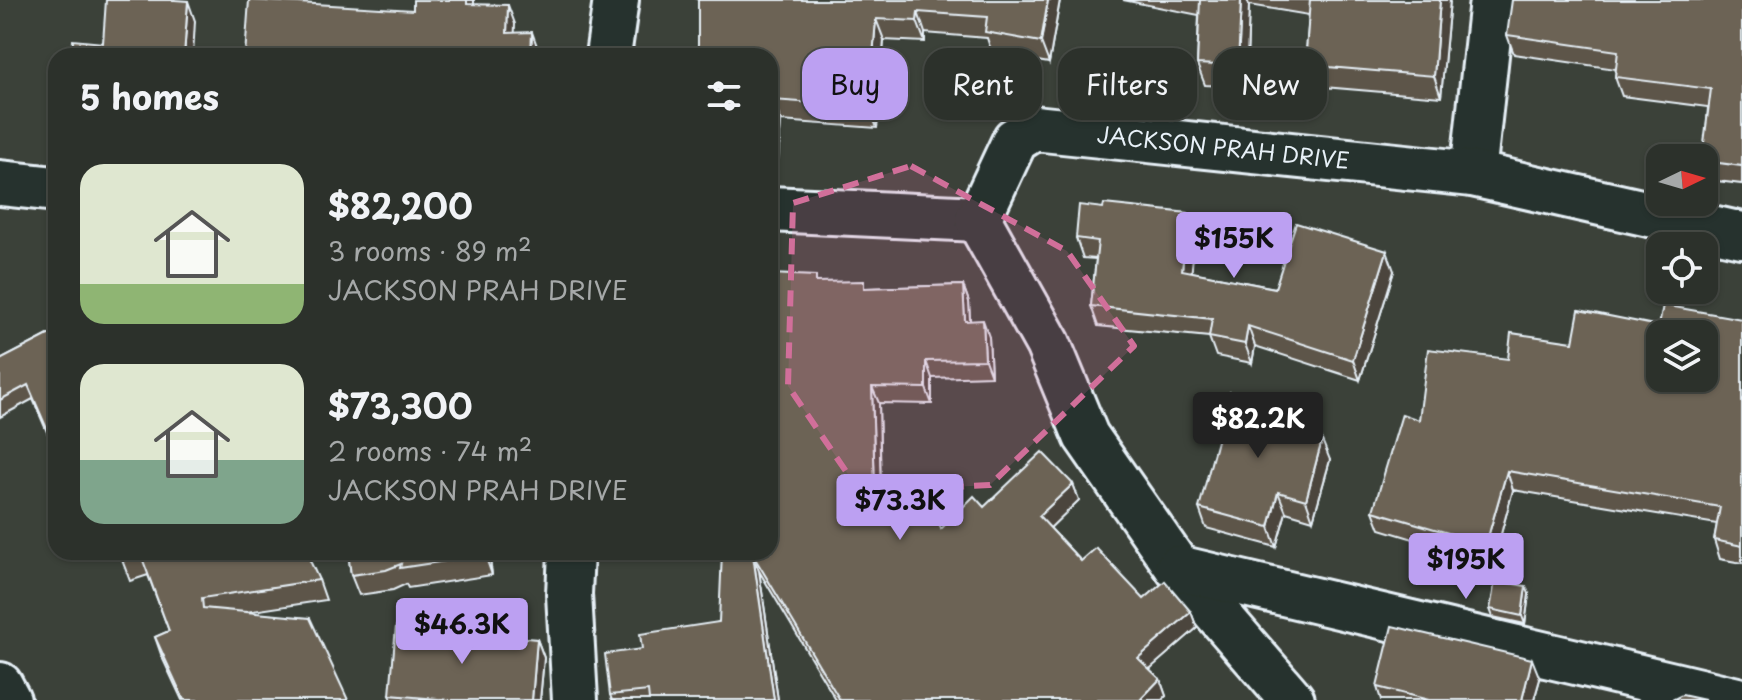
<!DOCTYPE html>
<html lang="en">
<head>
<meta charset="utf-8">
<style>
	:root { --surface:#2c312b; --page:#383d37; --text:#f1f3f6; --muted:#a6a9a9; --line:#484c47; --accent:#bca0f2 }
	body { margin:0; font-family:"Playpen Sans",sans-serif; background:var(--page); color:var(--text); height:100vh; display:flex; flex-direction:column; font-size:30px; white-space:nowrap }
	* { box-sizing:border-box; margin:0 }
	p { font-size:26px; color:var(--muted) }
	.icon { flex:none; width:44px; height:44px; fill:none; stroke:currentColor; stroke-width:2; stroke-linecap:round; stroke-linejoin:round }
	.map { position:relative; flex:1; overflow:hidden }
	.panel { position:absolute; left:48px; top:48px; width:730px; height:512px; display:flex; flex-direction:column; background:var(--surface); border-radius:24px; box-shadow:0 2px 6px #0004,0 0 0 2px var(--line) }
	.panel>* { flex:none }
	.guide { position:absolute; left:802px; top:48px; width:760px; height:72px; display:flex; gap:16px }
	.needle { width:52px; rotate:85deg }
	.buttons { position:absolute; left:1646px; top:144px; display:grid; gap:16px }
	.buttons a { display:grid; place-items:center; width:72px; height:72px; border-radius:16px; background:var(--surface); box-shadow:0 2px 6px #0004,0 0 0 2px var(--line); font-size:40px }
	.price { position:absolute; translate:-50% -68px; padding:0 18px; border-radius:8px; background:var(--accent); color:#111; font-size:26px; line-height:52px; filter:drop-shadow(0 2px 4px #0008) }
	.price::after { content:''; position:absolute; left:50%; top:48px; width:24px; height:18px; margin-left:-12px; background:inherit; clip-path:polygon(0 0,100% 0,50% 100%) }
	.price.active { background:#222; color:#fff }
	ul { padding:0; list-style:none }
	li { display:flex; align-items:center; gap:24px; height:200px; padding:0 32px }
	li span { display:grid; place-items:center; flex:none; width:224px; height:160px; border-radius:24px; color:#555 }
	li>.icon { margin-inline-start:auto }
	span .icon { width:96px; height:96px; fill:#fffc; stroke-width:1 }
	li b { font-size:34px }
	h2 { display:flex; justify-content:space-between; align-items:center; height:96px; padding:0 32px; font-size:34px }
	.pill { padding:0 28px; border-radius:24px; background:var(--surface); box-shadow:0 2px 6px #0004,0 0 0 2px var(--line); font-size:28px; line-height:72px }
	.pill.active { background:var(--accent); color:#111 }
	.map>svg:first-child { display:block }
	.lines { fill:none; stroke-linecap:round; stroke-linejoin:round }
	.minor-casing { stroke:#e8f1f8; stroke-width:50 }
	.minor { stroke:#26332d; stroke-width:44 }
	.wall { fill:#5d5549; stroke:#e8f1f8; stroke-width:2 }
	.shaded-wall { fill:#4c453c; stroke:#e8f1f8; stroke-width:2 }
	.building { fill:#6c6355; stroke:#e8f1f8; stroke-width:2; fill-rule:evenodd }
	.marked { fill:#d16f9a; fill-opacity:0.2; stroke:#d16f9a; stroke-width:6; stroke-dasharray:16 10; stroke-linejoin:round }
	.labels { text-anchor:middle; stroke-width:8; stroke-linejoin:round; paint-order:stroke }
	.street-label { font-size:22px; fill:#e8f1f8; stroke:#26332d }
</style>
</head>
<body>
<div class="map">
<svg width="1742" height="700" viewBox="0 0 1742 700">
	<rect width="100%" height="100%" fill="#3b4139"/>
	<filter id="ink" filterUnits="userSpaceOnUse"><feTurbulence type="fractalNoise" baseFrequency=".0125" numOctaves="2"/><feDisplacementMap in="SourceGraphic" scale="16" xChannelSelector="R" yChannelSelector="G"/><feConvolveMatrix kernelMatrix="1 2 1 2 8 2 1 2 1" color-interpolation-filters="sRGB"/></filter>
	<g filter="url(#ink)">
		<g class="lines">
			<defs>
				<g id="minor">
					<polyline points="608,56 616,0"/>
					<polyline points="1473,174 1492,0"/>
					<polyline points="0,183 56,189"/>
					<polyline points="770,209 978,219"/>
					<path id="s1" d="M978,219l37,-79 19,-12 439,46 269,61"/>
					<polyline points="978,219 1048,344 1086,436 1178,568 1292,700"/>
					<polyline points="571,552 569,594 575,700"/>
					<polyline points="1178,568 1737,700"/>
					<polyline points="0,685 8,700"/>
				</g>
			</defs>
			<use href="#minor" class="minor-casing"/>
			<use href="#minor" class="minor"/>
		</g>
		<g class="wall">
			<polygon points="698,0 1060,0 1049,63 992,53 987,38 925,33 925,42 884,40 877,128 781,121 778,160 770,160 770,56"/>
			<polygon points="1123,0 1450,0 1441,97 1312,86 1305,65 1309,15 1249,5 1246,87 1205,85 1197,64 1199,15"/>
			<polygon points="1742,0 1742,184 1709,180 1704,167 1708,107 1622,96 1615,77 1616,69 1514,54 1507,35"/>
			<polygon points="1103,208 1188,213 1195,233 1191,272 1275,288 1394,271 1360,380 1255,346 1252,363 1216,356 1209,337 1098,326 1091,306 1096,259 1083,258 1076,238"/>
			<polygon points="818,282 866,288 963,285 969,302 970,320 989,337 991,376 932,378 932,404 879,403 881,490 942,529 984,507 1073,484 1079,500 1050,528 1081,561 1144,599 1191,612 1197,628 1149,669 1160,679 1166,696 1162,700 836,700 759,571 778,700 612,700 610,695 642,649 719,622"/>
			<polygon points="1742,319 1742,563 1720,559 1714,540 1717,524 1513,490 1493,563 1380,529 1373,511 1419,420 1508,359 1573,342 1659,326"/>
			<polygon points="56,331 56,453 33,399 0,417 0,360"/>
			<polygon points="1301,411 1308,431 1307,435 1330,460 1313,520 1286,512 1276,547 1206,528 1199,508"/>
			<polygon points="119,552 319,580 326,600 246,612 348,700 182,700 162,657 155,637 169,631 148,575 130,581"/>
			<polygon points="348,552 489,552 492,575 408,588 406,584 393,590 359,595 351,575"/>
			<polygon points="1529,594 1525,624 1493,617 1490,609"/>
			<polygon points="537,639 544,658 540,700 392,700 390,695"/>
			<polygon points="1540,679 1534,700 1381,700 1377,687"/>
		</g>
		<g class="shaded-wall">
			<polygon points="467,0 474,0 474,23 467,4"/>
			<polygon points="1048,0 1060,0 1049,63 1041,42"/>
			<polygon points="1241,0 1247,0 1249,5 1246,87 1238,66"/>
			<polygon points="1440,0 1450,0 1441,97 1434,76"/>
			<polygon points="188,1 195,21 193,56 184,56"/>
			<polygon points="508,5 515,24 514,52 507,33"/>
			<polygon points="918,12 925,33 925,42 917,21"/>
			<polygon points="876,19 884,40 877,128 869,107"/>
			<polygon points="532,32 539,52 539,56 531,56"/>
			<polygon points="773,100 781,121 778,160 771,139"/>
			<polygon points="1188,213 1195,233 1190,290 1182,270"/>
			<polygon points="1387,251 1394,271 1360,380 1353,360"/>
			<polygon points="963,285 969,302 971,337 965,321"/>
			<polygon points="983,320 989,337 991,376 985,360"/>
			<polygon points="1248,326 1255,346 1252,363 1245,344"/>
			<polygon points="926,361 932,378 932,404 926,388"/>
			<polygon points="872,387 879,403 881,508 875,492"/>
			<polygon points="1301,411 1308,431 1303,452 1295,432"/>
			<polygon points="1322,440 1330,460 1313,520 1306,500"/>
			<polygon points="1507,471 1513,490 1493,563 1486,544"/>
			<polygon points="1073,484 1079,500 1045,533 1039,516"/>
			<polygon points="1278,492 1286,512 1276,547 1269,527"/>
			<polygon points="484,552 489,552 492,575 485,555"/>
			<polygon points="753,555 759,571 778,700 774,700"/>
			<polygon points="1526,586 1529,594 1525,624 1522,616"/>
			<polygon points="1191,612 1197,628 1144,674 1138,658"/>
			<polygon points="537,639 544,658 540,700 532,700"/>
			<polygon points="1532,659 1540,679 1534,700 1522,700"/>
			<polygon points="1160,679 1166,696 1162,700 1140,700"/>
		</g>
		<g class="building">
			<polygon points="106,0 175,0 188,1 184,56 72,56 73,40 103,43"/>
			<polygon points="249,0 413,10 413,0 467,0 467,4 508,5 507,33 532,32 531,56 245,56"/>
			<polygon points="698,0 1048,0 1041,42 985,32 987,17 918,12 917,21 876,19 869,107 773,100 771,139 770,56 698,56"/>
			<polygon points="1200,0 1241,0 1238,66 1197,64"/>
			<polygon points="1310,0 1440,0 1434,76 1305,65"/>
			<polygon points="1512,0 1742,0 1742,166 1704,161 1704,158 1702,158 1711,89 1615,77 1618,51 1507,35"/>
			<polygon points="1104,204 1188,213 1182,270 1275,288 1296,223 1387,251 1353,360 1248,326 1245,344 1209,337 1212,319 1091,306 1098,241 1076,238 1079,205 1103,208"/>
			<polygon points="770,274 816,276 816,282 864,281 864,288 963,285 965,321 983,320 985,360 926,361 926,388 872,387 875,492 923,475 941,529 974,496 984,507 1042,452 1073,484 1039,516 1081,561 1096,548 1144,599 1165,581 1191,612 1138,658 1160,679 1140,700 840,700 753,555 774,700 649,700 648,691 610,695 605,654 642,649 640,634 719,622 722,552 770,552"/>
			<path d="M1663,305l79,14v227l-28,-6 6,-33 -213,-36 -21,73 -113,-33 29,-97 17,6 9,-71 80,10 3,-26 62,9 6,-32 80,16zM1660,334h44v44h-44z"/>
			<polygon points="56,331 56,444 54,445 28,385 0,400 0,360"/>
			<polygon points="1230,392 1301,411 1295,432 1322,440 1306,500 1278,492 1269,527 1199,508"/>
			<polygon points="119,552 306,552 319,580 202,598 203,608 310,618 348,700 184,700 155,637 169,631 141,555 123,561"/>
			<polygon points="348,552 484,552 485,555 400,568 401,564 386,570 351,575"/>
			<polygon points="1495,581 1526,586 1522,616 1490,609"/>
			<polygon points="396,626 537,639 532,700 450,700 390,695"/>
			<polygon points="1392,626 1532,659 1522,700 1429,700 1377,687"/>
			<polygon points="1682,695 1705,700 1672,700"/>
		</g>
	</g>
	<path class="marked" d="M911,166l156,85 67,95 -144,139 -130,7 -72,-106 5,-183z"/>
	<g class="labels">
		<g class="street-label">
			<text dy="8" stroke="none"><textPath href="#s1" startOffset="300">JACKSON PRAH DRIVE</textPath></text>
		</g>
	</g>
</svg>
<div class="buttons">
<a><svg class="needle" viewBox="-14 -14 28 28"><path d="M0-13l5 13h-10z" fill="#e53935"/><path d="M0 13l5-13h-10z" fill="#a6a9a9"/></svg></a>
<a><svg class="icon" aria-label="locate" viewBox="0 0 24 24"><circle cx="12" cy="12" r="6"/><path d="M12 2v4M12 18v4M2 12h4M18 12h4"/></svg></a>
<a><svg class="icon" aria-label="layers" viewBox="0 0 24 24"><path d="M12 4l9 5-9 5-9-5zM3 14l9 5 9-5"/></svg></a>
</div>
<b class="price" style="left:1234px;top:280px">$155K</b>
<b class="price active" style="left:1258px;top:460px">$82.2K</b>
<b class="price" style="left:900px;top:542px">$73.3K</b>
<b class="price" style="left:1466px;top:601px">$195K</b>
<b class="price" style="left:462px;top:666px">$46.3K</b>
<div class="guide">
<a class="pill active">Buy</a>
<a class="pill">Rent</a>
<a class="pill">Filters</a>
<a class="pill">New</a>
</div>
<section class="panel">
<h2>5 homes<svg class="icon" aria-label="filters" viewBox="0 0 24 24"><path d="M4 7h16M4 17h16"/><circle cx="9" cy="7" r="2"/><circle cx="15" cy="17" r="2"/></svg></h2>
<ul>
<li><span style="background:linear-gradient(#dfe7d0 75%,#8fb573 0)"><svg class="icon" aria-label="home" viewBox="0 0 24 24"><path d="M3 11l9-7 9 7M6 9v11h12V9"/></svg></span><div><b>$82,200</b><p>3 rooms · 89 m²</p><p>JACKSON PRAH DRIVE</p></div></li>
<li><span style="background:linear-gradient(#dfe7d0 60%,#7fa58c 0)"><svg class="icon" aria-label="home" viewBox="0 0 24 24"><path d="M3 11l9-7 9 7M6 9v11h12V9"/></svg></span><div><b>$73,300</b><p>2 rooms · 74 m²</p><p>JACKSON PRAH DRIVE</p></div></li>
</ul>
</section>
</div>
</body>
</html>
